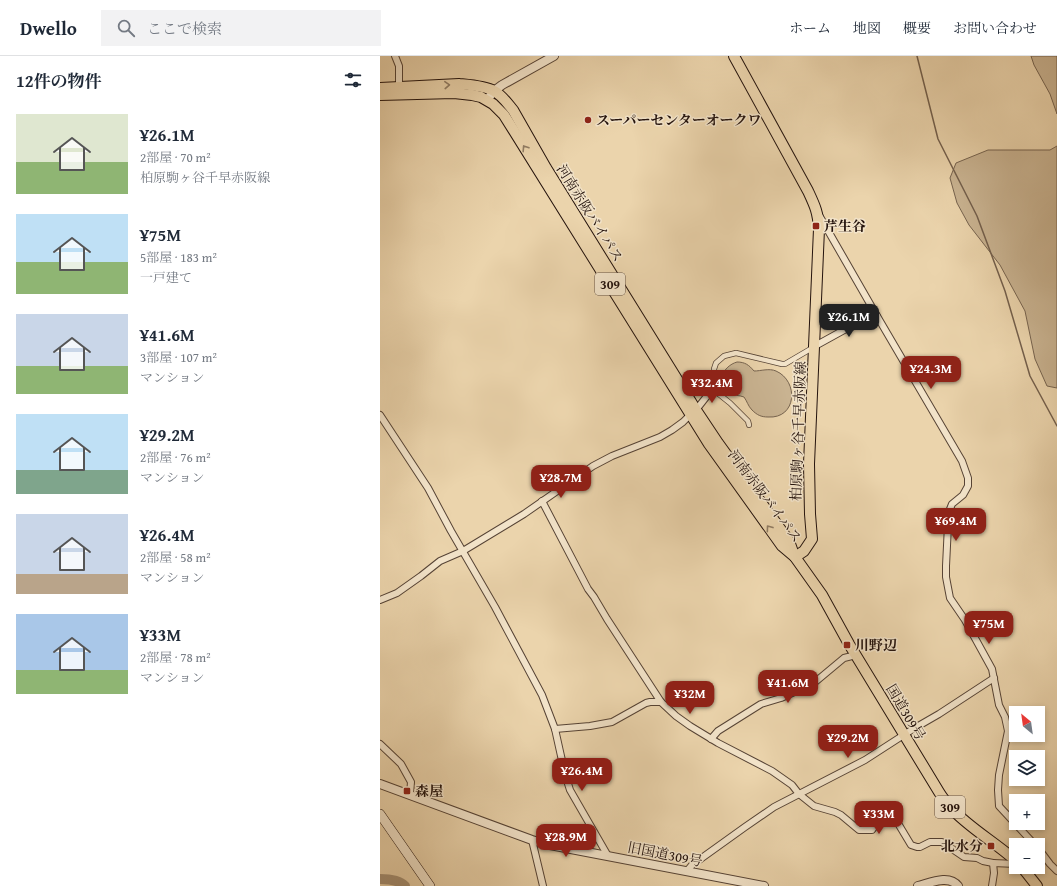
<!DOCTYPE html>
<html lang="ja">
<head>
<meta charset="utf-8">
<style>
	:root { --surface:#fff; --page:#f2f2f3; --text:#1f2937; --muted:#747a83; --line:#e0e1e3; --accent:#8f2418 }
	body { margin:0; font-family:"Gentium Book Plus","Noto Serif JP",serif; background:var(--page); color:var(--text); height:100vh; display:flex; flex-direction:column; font-size:15px; white-space:nowrap }
	* { box-sizing:border-box; margin:0 }
	p { font-size:13px; color:var(--muted) }
	.icon { flex:none; width:22px; height:22px; fill:none; stroke:currentColor; stroke-width:2; stroke-linecap:round; stroke-linejoin:round }
	.map { position:relative; flex:1; overflow:hidden }
	.details { display:flex; flex-direction:column; background:var(--surface); width:380px }
	.details>* { flex:none }
	.needle { width:26px; rotate:331deg }
	.buttons { position:absolute; left:629px; top:650px; display:grid; gap:8px }
	.buttons a { display:grid; place-items:center; width:36px; height:36px; border-radius:0px; background:var(--surface); box-shadow:0 2px 6px #0003; font-size:20px }
	.price { position:absolute; translate:-50% -34px; padding:0 9px; border-radius:8px; background:var(--accent); color:#fff; font-size:13px; line-height:26px; filter:drop-shadow(0 1px 2px #0008) }
	.price::after { content:''; position:absolute; left:50%; top:24px; width:12px; height:9px; margin-left:-6px; background:inherit; clip-path:polygon(0 0,100% 0,50% 100%) }
	.price.selected { background:#222; color:#fff }
	ul { padding:0; list-style:none }
	li { display:flex; align-items:center; gap:12px; height:100px; padding:0 16px }
	li span { display:grid; place-items:center; flex:none; width:112px; height:80px; border-radius:0px; color:#555 }
	li>.icon { margin-inline-start:auto }
	span .icon { width:48px; height:48px; fill:#fffc; stroke-width:1 }
	li b { font-size:17px }
	h2 { display:flex; justify-content:space-between; align-items:center; height:48px; padding:0 16px; font-size:17px }
	header { display:flex; align-items:center; gap:24px; box-sizing:border-box; height:56px; padding:0 20px; background:var(--surface); border-bottom:1px solid var(--line) }
	header strong { font-size:19px }
	nav { display:flex; gap:22px; margin-inline-start:auto; font-size:14px }
	.search { width:280px; height:36px; background:var(--page); display:flex; align-items:center; gap:10px; box-sizing:border-box; padding:0 14px; border-radius:0px; color:var(--muted); font-size:15px }
	main { display:flex; flex:1; min-height:0 }
	.map>svg:first-child { display:block }
	.green { fill:#c9b391; stroke:#76634f }
	.lines { fill:none; stroke-linecap:round; stroke-linejoin:round }
	.stream { stroke:#735f4c; stroke-width:1.5 }
	.river { stroke:#a79276; stroke-width:10 }
	.pedestrian-casing { stroke:#564335; stroke-width:6 }
	.minor-casing { stroke:#564335; stroke-width:8 }
	.tertiary-casing { stroke:#564335; stroke-width:10 }
	.secondary-casing { stroke:#24130d; stroke-width:10 }
	.primary-casing { stroke:#24130d; stroke-width:12 }
	.trunk-casing { stroke:#24130d; stroke-width:12 }
	.pedestrian { stroke:#f2e3c9; stroke-width:4.5 }
	.minor { stroke:#f2e3c9; stroke-width:6 }
	.tertiary { stroke:#f2e3c9; stroke-width:8 }
	.secondary { stroke:#f2e3c9; stroke-width:9 }
	.primary { stroke:#ebd4ac; stroke-width:10 }
	.trunk { stroke:#ebd4ac; stroke-width:10 }
	.oneway { stroke:#917d64 }
	.poi-dot { fill:#8f2418; stroke:#f2e3c9; stroke-width:1.5 }
	.labels { text-anchor:middle; stroke-width:3; stroke-linejoin:round; paint-order:stroke }
	.shield { fill:#f2e3c9; stroke:#625145; stroke-width:1 }
	.shield-label { font-size:13px; font-weight:bold; fill:#24130d }
	.poi-label { font-size:14px; font-weight:bold; fill:#24130d; stroke:#f2e3c9; text-anchor:start }
	.street-label { font-size:14px; fill:#24130d; stroke:#f2e3c9 }
</style>
</head>
<body>
<header>
<strong>Dwello</strong>
<div class="search"><svg class="icon" aria-label="search" viewBox="0 0 24 24"><circle cx="10" cy="10" r="6"/><path d="M15 15l6 6"/></svg>ここで検索</div>
<nav><a>ホーム</a><a>地図</a><a>概要</a><a>お問い合わせ</a></nav>
</header>
<main>
<section class="details">
<h2>12件の物件<svg class="icon" aria-label="filters" viewBox="0 0 24 24"><path d="M4 7h16M4 17h16"/><circle cx="9" cy="7" r="2"/><circle cx="15" cy="17" r="2"/></svg></h2>
<ul>
<li><span style="background:linear-gradient(#dfe7d0 60%,#8fb573 0)"><svg class="icon" aria-label="home" viewBox="0 0 24 24"><path d="M3 11l9-7 9 7M6 9v11h12V9"/></svg></span><div><b>¥26.1M</b><p>2部屋 · 70 m²</p><p>柏原駒ヶ谷千早赤阪線</p></div></li>
<li><span style="background:linear-gradient(#bfe0f5 60%,#8fb573 0)"><svg class="icon" aria-label="home" viewBox="0 0 24 24"><path d="M3 11l9-7 9 7M6 9v11h12V9"/></svg></span><div><b>¥75M</b><p>5部屋 · 183 m²</p><p>一戸建て</p></div></li>
<li><span style="background:linear-gradient(#c9d6e8 65%,#8fb573 0)"><svg class="icon" aria-label="home" viewBox="0 0 24 24"><path d="M3 11l9-7 9 7M6 9v11h12V9"/></svg></span><div><b>¥41.6M</b><p>3部屋 · 107 m²</p><p>マンション</p></div></li>
<li><span style="background:linear-gradient(#bfe0f5 70%,#7fa58c 0)"><svg class="icon" aria-label="home" viewBox="0 0 24 24"><path d="M3 11l9-7 9 7M6 9v11h12V9"/></svg></span><div><b>¥29.2M</b><p>2部屋 · 76 m²</p><p>マンション</p></div></li>
<li><span style="background:linear-gradient(#c9d6e8 75%,#b9a48a 0)"><svg class="icon" aria-label="home" viewBox="0 0 24 24"><path d="M3 11l9-7 9 7M6 9v11h12V9"/></svg></span><div><b>¥26.4M</b><p>2部屋 · 58 m²</p><p>マンション</p></div></li>
<li><span style="background:linear-gradient(#a9c7e8 70%,#8fb573 0)"><svg class="icon" aria-label="home" viewBox="0 0 24 24"><path d="M3 11l9-7 9 7M6 9v11h12V9"/></svg></span><div><b>¥33M</b><p>2部屋 · 78 m²</p><p>マンション</p></div></li>
</ul>
</section>
<div class="map">
<svg width="677" height="830" viewBox="0 0 677 830">
	<rect width="100%" height="100%" fill="#ebd4ac"/>
	<filter id="stains"><feTurbulence type="fractalNoise" baseFrequency=".005" numOctaves="4"/><feColorMatrix values="0 0 0 0 .2 0 0 0 0 .09 0 0 0 0 .02 0 0 0 .5 -.17"/></filter>
	<radialGradient id="worn" r=".72"><stop offset=".6" stop-color="#630" stop-opacity="0"/><stop offset="1" stop-color="#630" stop-opacity=".3"/></radialGradient>
	<g class="green">
		<polygon points="651,0 677,0 677,58 670,38 654,9"/>
		<polygon points="677,90 677,332 667,330 655,303 645,255 620,209 589,169 577,147 570,122 576,107 608,94 670,94"/>
		<path d="M357,306c8,0 12,3 17,9 7,0 15,-3 22,0 23,10 21,48 -8,46 -7,0 -11,-2 -16,-7 -4,-4 -5,-9 -8,-13 -5,-2 -10,-1 -15,-4 -14,-10 -6,-27 8,-31z"/>
	</g>
	<g class="lines">
		<polyline class="stream" points="537,0 558,83 597,160 625,235 650,320 677,370"/>
		<path class="river" d="M0,823c8,0 19,1 25,7"/>
		<defs>
			<polyline id="pedestrian" points="369,369 368,365 350,347 335,335 334,331 334,313 336,307 344,300 356,297 402,308 405,308 434,291"/>
			<g id="minor">
				<polyline points="15,0 19,10 19,31"/>
				<polyline points="439,159 497,260 582,405 588,422 588,430 583,439 572,448 570,453 568,469 566,510 566,521 570,542 585,564 612,613 619,649 625,661 628,675 619,719 618,734 619,750 655,789"/>
				<polyline points="435,290 464,274 497,260"/>
				<polyline points="316,354 334,331"/>
				<polyline points="0,359 48,432 71,475 115,551 162,639 175,673 185,718 190,734 228,800"/>
				<path d="M162,445l46,88 6,8 13,22 54,83 15,14 14,10 28,17 54,28 20,14 7,9 15,12 21,6 6,3 18,15h13c4,-7 10,-11 18,-14l6,4 15,25 6,2h3l10,-5h12l22,15 13,1 6,3 10,2"/>
				<polyline points="0,544 17,537 41,520 60,505 83,495 144,458 213,410 232,400 280,381 292,374 303,366 310,359"/>
				<polyline points="175,673 210,670 232,666 266,647 270,646 281,646"/>
				<polyline points="331,683 338,675 381,648 401,642 434,627 464,602 476,599"/>
				<polyline points="0,688 21,708 31,726 30,738"/>
				<polyline points="152,784 163,830"/>
				<polyline points="658,792 670,808 677,815"/>
				<polyline points="307,815 312,809 365,771 394,751 485,704 533,673 559,658 614,622"/>
				<polyline points="612,830 614,817 613,807 636,808"/>
			</g>
			<g id="tertiary">
				<polyline points="107,44 114,35 122,29 174,0"/>
				<polyline points="0,728 152,784 170,789 384,830"/>
				<path d="M538,830c12,-3 31,-12 40,0"/>
			</g>
			<polyline id="secondary" points="0,758 50,830"/>
			<path id="primary" d="M354,0l74,135c7,15 10,21 11,38l-10,235 1,50 2,25 -8,12 -9,6"/>
			<g id="trunk">
				<path d="M0,32l79,-4c10,1 26,2 35,7 8,4 14,13 19,19l33,58 150,242 22,33 71,98 5,14"/>
				<path d="M0,39l74,-2 18,2 9,2 12,7 11,11 205,329 73,102 13,11 27,38 27,49 90,148c3,5 7,10 11,15 19,21 45,35 66,54"/>
				<polyline points="642,811 657,830"/>
			</g>
		</defs>
		<use href="#pedestrian" class="pedestrian-casing"/>
		<use href="#minor" class="minor-casing"/>
		<use href="#tertiary" class="tertiary-casing"/>
		<use href="#secondary" class="secondary-casing"/>
		<use href="#primary" class="primary-casing"/>
		<use href="#trunk" class="trunk-casing"/>
		<use href="#pedestrian" class="pedestrian"/>
		<use href="#minor" class="minor"/>
		<use href="#tertiary" class="tertiary"/>
		<use href="#secondary" class="secondary"/>
		<use href="#primary" class="primary"/>
		<use href="#trunk" class="trunk"/>
	</g>
	<defs><path id="oneway-chevron" d="M-2-3.5L2.5 0L-2 3.5" fill="none" stroke-width="1.6" stroke-linecap="round" stroke-linejoin="round"/></defs>
	<g class="oneway">
		<use href="#oneway-chevron" transform="translate(67 29) rotate(-3)"/>
		<use href="#oneway-chevron" transform="translate(145 92) rotate(-123)"/>
		<use href="#oneway-chevron" transform="translate(389 472) rotate(-126)"/>
	</g>
	<g class="poi-dot">
		<circle cx="208" cy="64" r="4"/>
		<rect x="432" y="166" width="8" height="8" rx="2"/>
		<rect x="463" y="585" width="8" height="8" rx="2"/>
		<rect x="23" y="731" width="8" height="8" rx="2"/>
		<rect x="607" y="786" width="8" height="8" rx="2"/>
	</g>
	<g class="labels">
		<g class="shield">
			<rect x="215" y="217" width="30" height="22" rx="3"/>
			<rect x="555" y="740" width="30" height="22" rx="3"/>
		</g>
		<g class="shield-label">
			<text x="230" y="233">309</text>
			<text x="570" y="756">309</text>
		</g>
		<g class="poi-label">
			<text x="216" y="69">スーパーセンターオークワ</text>
			<text x="444" y="175">芹生谷</text>
			<text x="475" y="594">川野辺</text>
			<text x="35" y="740">森屋</text>
			<text x="603" y="795" text-anchor="end">北水分</text>
		</g>
		<g class="street-label">
			<text transform="translate(210 157) rotate(58)" y="5">河南赤阪バイパス</text>
			<text transform="translate(418 375) rotate(-88)" y="5">柏原駒ヶ谷千早赤阪線</text>
			<text transform="translate(385 440) rotate(53)" y="5">河南赤阪バイパス</text>
			<text transform="translate(526 656) rotate(59)" y="5">国道309号</text>
			<text transform="translate(285 798) rotate(11)" y="5">旧国道309号</text>
		</g>
	</g>
	<rect width="100%" height="100%" filter="url(#stains)"/>
	<rect width="100%" height="100%" fill="url(#worn)"/>
</svg>
<div class="buttons">
<a><svg class="needle" viewBox="-14 -14 28 28"><path d="M0-13l5 13h-10z" fill="#e53935"/><path d="M0 13l5-13h-10z" fill="#747a83"/></svg></a>
<a><svg class="icon" aria-label="layers" viewBox="0 0 24 24"><path d="M12 4l9 5-9 5-9-5zM3 14l9 5 9-5"/></svg></a>
<a>+</a>
<a>−</a>
</div>
<b class="price selected" style="left:469px;top:282px">¥26.1M</b>
<b class="price" style="left:551px;top:334px">¥24.3M</b>
<b class="price" style="left:332px;top:348px">¥32.4M</b>
<b class="price" style="left:181px;top:443px">¥28.7M</b>
<b class="price" style="left:576px;top:486px">¥69.4M</b>
<b class="price" style="left:609px;top:589px">¥75M</b>
<b class="price" style="left:408px;top:648px">¥41.6M</b>
<b class="price" style="left:310px;top:659px">¥32M</b>
<b class="price" style="left:468px;top:703px">¥29.2M</b>
<b class="price" style="left:202px;top:736px">¥26.4M</b>
<b class="price" style="left:499px;top:779px">¥33M</b>
<b class="price" style="left:186px;top:802px">¥28.9M</b>
</div>
</main>
</body>
</html>
